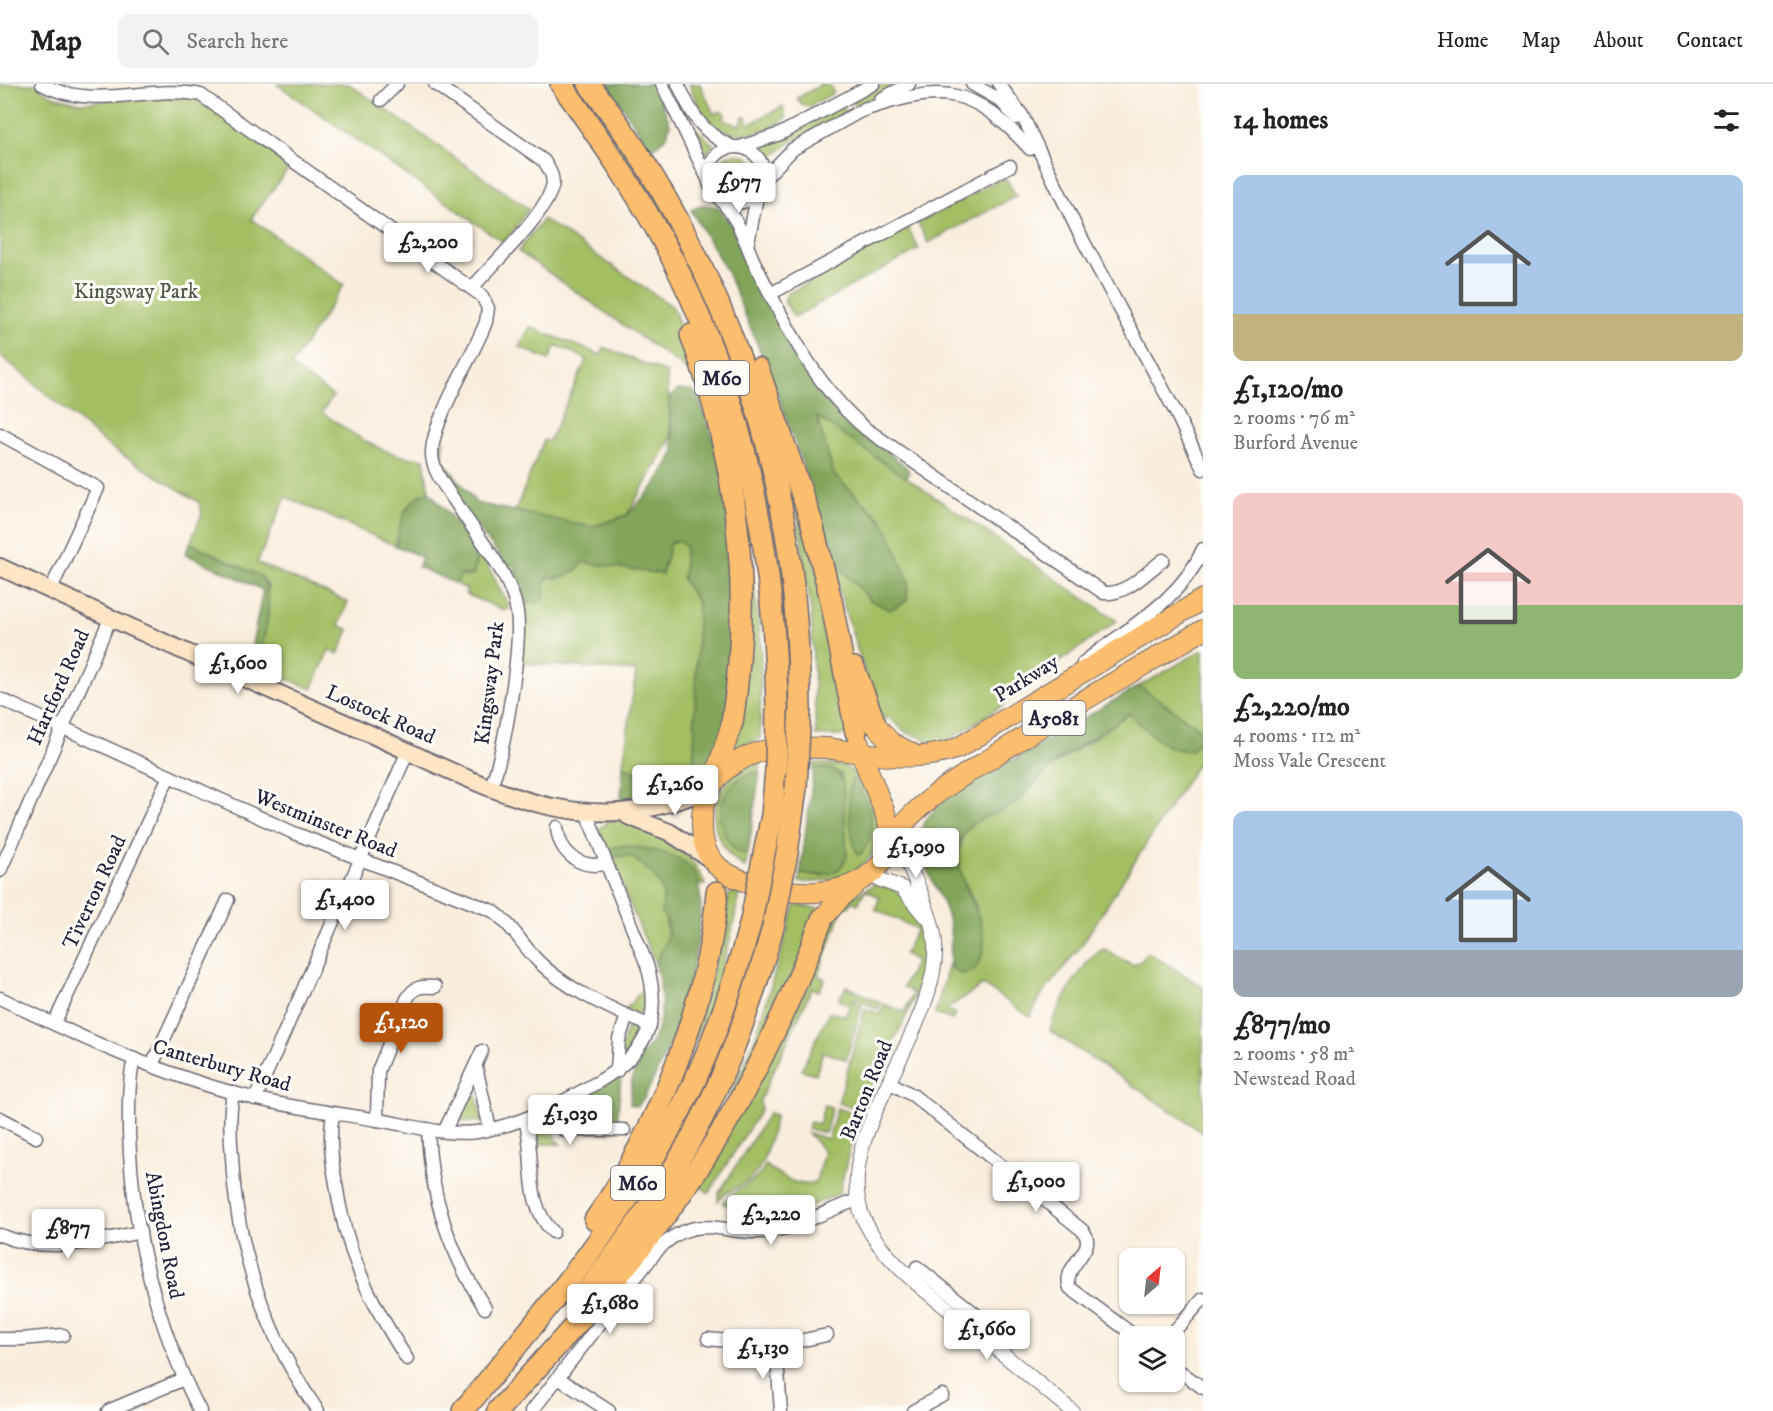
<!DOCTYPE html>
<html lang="en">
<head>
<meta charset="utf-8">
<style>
	:root { --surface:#fff; --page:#f2f2f2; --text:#222; --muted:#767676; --line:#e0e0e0; --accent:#b45309 }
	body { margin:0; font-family:"IM FELL DW Pica",serif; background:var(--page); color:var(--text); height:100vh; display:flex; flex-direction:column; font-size:22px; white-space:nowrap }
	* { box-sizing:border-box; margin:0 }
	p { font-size:20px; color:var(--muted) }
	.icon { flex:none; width:33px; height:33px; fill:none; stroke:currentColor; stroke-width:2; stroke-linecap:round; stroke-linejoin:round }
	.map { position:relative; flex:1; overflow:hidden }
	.sheet { display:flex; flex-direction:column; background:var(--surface); width:570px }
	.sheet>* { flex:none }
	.needle { width:39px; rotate:28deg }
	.controls { position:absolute; left:1119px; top:1164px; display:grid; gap:12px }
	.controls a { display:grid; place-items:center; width:66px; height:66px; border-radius:12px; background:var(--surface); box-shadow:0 2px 4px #0004; font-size:30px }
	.price { position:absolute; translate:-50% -51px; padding:0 14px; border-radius:6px; background:#fff; color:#222; font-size:20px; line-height:39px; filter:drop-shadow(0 2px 3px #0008) }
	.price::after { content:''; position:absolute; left:50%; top:36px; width:18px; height:14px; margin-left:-9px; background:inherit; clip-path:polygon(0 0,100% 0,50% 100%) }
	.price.selected { background:var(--accent); color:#fff }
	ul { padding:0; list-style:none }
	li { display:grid; align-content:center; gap:12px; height:318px; padding:0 30px }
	li span { display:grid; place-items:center; height:186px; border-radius:12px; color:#555 }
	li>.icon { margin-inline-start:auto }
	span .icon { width:108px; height:108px; fill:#fffc; stroke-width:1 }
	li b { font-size:26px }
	h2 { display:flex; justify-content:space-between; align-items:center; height:72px; padding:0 30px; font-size:26px }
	header { display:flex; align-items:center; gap:36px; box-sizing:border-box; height:84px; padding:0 30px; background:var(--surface); border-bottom:2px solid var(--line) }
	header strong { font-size:28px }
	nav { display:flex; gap:33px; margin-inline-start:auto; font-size:21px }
	.search { width:420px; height:54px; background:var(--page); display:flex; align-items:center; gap:15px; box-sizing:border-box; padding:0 21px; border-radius:12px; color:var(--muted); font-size:22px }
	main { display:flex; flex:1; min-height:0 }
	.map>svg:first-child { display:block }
	.green { fill:#a3be64; stroke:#627050; stroke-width:1.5 }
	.forest { fill:#82a55a; stroke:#52644a; stroke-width:1.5 }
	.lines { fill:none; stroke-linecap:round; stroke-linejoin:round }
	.minor-casing { stroke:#6d6974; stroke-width:15 }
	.tertiary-casing { stroke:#6d6974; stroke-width:16 }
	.secondary-casing { stroke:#6d6974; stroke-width:20 }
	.trunk-casing { stroke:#6d6974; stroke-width:22 }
	.motorway-casing { stroke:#6d6974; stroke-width:24 }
	.minor { stroke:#fff; stroke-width:12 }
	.tertiary { stroke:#fff; stroke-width:14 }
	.secondary { stroke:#fde5c5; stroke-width:16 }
	.trunk { stroke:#fbbd6e; stroke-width:20 }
	.motorway { stroke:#fbbd6e; stroke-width:21 }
	.motorway-bridge-casing { stroke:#6d6974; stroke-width:24; stroke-linecap:butt }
	.motorway-bridge { stroke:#fbbd6e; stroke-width:21 }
	.labels { text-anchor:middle; stroke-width:6; stroke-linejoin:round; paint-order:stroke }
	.shield { fill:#fdfcf7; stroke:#646373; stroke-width:1.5 }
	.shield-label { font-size:20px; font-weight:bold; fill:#22223b }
	.park-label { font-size:21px; fill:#4f5949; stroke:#fdfcf7 }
	.street-label { font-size:21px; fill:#22223b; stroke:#fdfcf7 }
</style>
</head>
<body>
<header>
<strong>Map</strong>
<div class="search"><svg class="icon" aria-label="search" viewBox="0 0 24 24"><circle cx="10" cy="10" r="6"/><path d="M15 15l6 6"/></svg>Search here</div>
<nav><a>Home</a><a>Map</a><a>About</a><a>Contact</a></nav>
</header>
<main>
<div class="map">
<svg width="1203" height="1327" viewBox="0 0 1203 1327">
	<rect width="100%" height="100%" fill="#fdfcf7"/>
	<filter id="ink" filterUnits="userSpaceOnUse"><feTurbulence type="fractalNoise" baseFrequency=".0167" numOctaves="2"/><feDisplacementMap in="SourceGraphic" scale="12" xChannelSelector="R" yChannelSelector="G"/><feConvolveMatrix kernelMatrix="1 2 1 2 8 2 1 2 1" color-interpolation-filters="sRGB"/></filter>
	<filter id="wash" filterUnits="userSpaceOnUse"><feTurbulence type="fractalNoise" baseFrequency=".008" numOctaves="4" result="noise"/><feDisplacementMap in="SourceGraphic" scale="24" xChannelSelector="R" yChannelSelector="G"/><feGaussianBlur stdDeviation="1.35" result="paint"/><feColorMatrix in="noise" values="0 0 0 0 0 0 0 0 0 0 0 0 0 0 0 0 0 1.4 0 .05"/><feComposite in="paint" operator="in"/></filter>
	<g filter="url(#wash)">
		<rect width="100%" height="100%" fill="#f9eedd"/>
		<g class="green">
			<path d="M0,0h35l17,12 30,7 88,-11 28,8 94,64 -41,55 93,66 -53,81 42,30 -11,16c30,22 63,46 102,47l5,32 -22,16 -11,39 -110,-49 -29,66 91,39 -9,23 10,5 -11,24 -9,-4 -17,39 -54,-22 10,-81 -6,-9 -72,-34 12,-29 -3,-12 -88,-54 -111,-93z"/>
			<polygon points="277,0 349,0 529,125 504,159"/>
			<polygon points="668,0 672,0 694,43 714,61 704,72"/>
			<path d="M689,0h11l14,30 7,-3 4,3 -1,7 17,4 2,-8h3l4,7 33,-18 3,12c-6,7 -20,11 -29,14 -39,9 -56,-16 -68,-48z"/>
			<polygon points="819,0 829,0 834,9 810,22 803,22 797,14 819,2"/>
			<polygon points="884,0 899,0 856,23 852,17"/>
			<polygon points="842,22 846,28 788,60 770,75 762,64"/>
			<circle cx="736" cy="91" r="21"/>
			<polygon points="1002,94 1007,96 1016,112 928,159 918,139"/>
			<polygon points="543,135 673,223 700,295 518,167"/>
			<polygon points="908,144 919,165 794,233 784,217 787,210"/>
			<polygon points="530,243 601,271 604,263 667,289 671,355 627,431 592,443 515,427 544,356 549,357 587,275 556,261 549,276 519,263"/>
			<polygon points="816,332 1117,537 1004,617 1005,620 951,655 924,659 925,654 907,649 888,633 884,636 876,624 827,470 870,516 908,496 882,436 834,391"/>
			<polygon points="793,400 817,486 849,649 839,652 816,652 811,527"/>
			<polygon points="746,437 761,561 760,654 734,667 740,638"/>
			<path d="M678,456l8,6 -3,34 15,23 -4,157c-21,26 -46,21 -71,5l13,-94 -114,-8 5,-47 -21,-52h9l13,39 17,-7v-15l5,-4 10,1 23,-16 79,12 8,-31z"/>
			<polygon points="479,465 510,524 506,527 465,510 467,505 456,500 461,491 470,493 477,480"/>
			<polygon points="1203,566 1203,671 1081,862 1043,909 1030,933 983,901 949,923 948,927 955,929 953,936 935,930 950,876 950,882 977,824 961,790 958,774 960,759 967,744 979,733 997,728 1026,709 1050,684 1130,629 1139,640 1199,644 1139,602"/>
			<path d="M760,679v9c-28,1 -32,25 -40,46l3,13 15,22h10l-3,15c-46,-31 -40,-90 15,-105z"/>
			<path d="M814,679c37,1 46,7 58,41 4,11 8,21 9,32 -10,36 -48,48 -82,46l1,-8 23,2 24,-20 -6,-82 -14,-6h-13z"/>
			<path d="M610,736c39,0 82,27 95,65h-5l-12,-20 -21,-10 -65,-3 -3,-23z"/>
			<polygon points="629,771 655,790 662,806 668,855 655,879 613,781 604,775"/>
			<path d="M880,797c9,6 23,13 29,21 36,47 0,113 -25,156l-3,-2 -6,11 3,2 -15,41 -25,-7 27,-95 15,6 4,-10 20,8 9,-19 -10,-6 13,-26 -12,-7 13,-25 -42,-20 5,-12 -15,-7 -7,14 -7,-3 -2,6 -5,-1 -26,69 7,4 -6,12 -7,-3 -52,112 1,9 -52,84 -14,-10 123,-244 29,-39z"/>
			<path d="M734,808l5,1c-10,70 -36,134 -66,197 24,-65 46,-128 56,-196z"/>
			<polygon points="795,821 822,825 781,919 717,1041 755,955"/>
			<path d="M1104,865l29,16 8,-4 6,-9 56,35v145l-153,-101c3,-18 37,-78 54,-82z"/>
			<polygon points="846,902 881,919 878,925 854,914 853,917 862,921 846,975 823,968 816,990 801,986 829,929 846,931 850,921 839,916"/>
			<polygon points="644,904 648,917 644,926 636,929 625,926"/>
			<polygon points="631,942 640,950 638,957 624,973 620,968 627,944"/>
			<polygon points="469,1003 475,1004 483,1038 455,1037"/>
			<polygon points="824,1021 832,1023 825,1049 808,1045 810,1038 819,1040"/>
			<path d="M837,1024l25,7 -12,32 -11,47 -27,11 -11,-2 -33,10 -25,-1 -21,-9c13,-17 34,-17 43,-38 14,9 35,26 51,16l8,-30 -16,-18 20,6z"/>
			<path d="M769,1029l7,2c-6,19 -9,48 -24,62 -10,10 -25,12 -34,24l1,-8z"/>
			<polygon points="543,1031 550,1034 556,1056 561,1060 532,1060 530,1039"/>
		</g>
		<g class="forest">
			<polygon points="607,0 654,0 670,39 667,52 651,66"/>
			<polygon points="703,121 718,123 732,141 744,176 797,277 825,316 907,384 909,389 906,394 817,333 834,391 882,436 892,455 908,496 907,517 890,526 870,516 827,470 806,391 776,305 727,188 691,126"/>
			<path d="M678,306h14l6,6 27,75 11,132 -10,123 -16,41 -13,14 -28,14 -48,5 2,-35c25,16 51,21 71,-5l4,-157 -15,-23 2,-34 -7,-6 -8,3 -8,31 -79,-12c-9,13 -18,16 -33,15l-5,4v15l-7,7h-10l-13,-39h-9l-36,-46 -34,-58 3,-16 5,-5 -1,21 33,43 116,24 35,-12 28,-30 19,-32 -6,-55z"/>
			<path d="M429,407l50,58 -6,26h-12l-5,9 -38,-17 4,-10 -26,-11c3,-24 9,-46 33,-55z"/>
			<path d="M190,459l72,34c15,23 0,64 -4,90l-10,-4 15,-73 -78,-36z"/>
			<path d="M1139,602l60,42c3,11 0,15 -9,23 -27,0 -43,-20 -61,-38 -25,20 -55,34 -79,54 -13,11 -22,26 -35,36 -20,17 -48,10 -55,42 -2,9 -1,18 1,27 7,29 34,59 18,91 -5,10 -12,12 -22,10l-7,-7c0,-17 3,-33 -3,-51 -15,-48 -54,-75 0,-117z"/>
			<path d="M814,684c16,0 25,-1 29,16l4,72c-8,23 -26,19 -47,18z"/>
			<path d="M760,688l-12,81h-10c-7,-8 -13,-15 -16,-25 -7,-25 10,-55 38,-56z"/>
			<path d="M853,694l4,3c12,26 24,49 3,74l-3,-1c-6,-14 -12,-64 -4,-76z"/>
			<path d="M623,761c19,3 49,6 65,20 30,27 -1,128 -12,163 -8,24 -21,47 -32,70l-7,8 -7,-2c1,-16 2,-32 9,-45 3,-7 11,-12 14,-19 13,-25 9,-52 2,-77 8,-14 22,-36 6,-50 9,-28 -11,-43 -32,-58l-25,4 -2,-7z"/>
			<polygon points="621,992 617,1043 570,1047 558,1022"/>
		</g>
	</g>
	<g filter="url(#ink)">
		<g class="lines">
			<defs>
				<g id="minor">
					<path d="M42,0c50,28 108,0 159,11l281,201 6,12 -2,14c-13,34 -53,97 -54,130 -1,21 20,43 30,60 18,28 47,61 54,95 8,32 -12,147 -25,179"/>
					<path d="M435,0l109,77c5,7 11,17 8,26 -7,28 -59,77 -79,100"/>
					<polyline points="662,0 707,93"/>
					<path d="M678,0c13,29 24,50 55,63"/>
					<polyline points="972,0 1000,16 1016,34"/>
					<polyline points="999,0 1022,31 1078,147 1175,327 1203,385"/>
					<polyline points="881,15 909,0"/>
					<polyline points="381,16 397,0"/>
					<path d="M861,27c81,-27 110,-27 169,38"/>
					<circle cx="736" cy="91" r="28"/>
					<polyline points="740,63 780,50 873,0"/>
					<polyline points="764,95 793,65 866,24"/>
					<path d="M720,115c18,19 24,40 34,63 32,62 58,121 112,167l238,164c22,2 42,-20 59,-33"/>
					<polyline points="748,158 758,108"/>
					<polyline points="770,210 1010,82"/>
					<polyline points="0,350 98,404 50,507"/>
					<path d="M1083,579c42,-34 98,-62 120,-114"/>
					<path d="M0,615l294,134 199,78c20,14 30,36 47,52 30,29 73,46 110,63"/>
					<path d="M557,743c2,25 22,42 47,37"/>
					<polyline points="0,787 110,535"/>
					<path d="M0,914c81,40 164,78 253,100 41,10 83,15 125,22 31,5 67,16 99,12 44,-7 83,-28 121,-50 48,-28 65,-62 49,-117l-61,-153"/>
					<polyline points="54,940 169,692"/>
					<path d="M134,975c-6,24 -5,49 -5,73 3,97 27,194 71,279"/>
					<polyline points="152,981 228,816"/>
					<polyline points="476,983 490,1045"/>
					<polyline points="617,987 619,955 627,932"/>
					<path d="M889,998l25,14 168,134c19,20 -22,35 -12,58l65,48"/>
					<path d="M233,1009c-4,21 -3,43 -1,64 4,90 34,180 86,254"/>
					<polyline points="255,1015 408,667"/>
					<polyline points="557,1021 560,1040 564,1046 624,1046"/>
					<path d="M333,1030c-4,21 -2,43 2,64 10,73 33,120 72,181"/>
					<polyline points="0,1034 36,1053"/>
					<path d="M525,1035c11,37 -2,83 28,113"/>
					<path d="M377,1036l1,-49 29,-72c7,-13 15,-13 28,-12"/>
					<path d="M428,1045c2,67 21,122 57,179"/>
					<polyline points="445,1046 482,967"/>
					<path d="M0,1151c46,19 93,7 140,-3"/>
					<polyline points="917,1183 1008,1256"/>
					<polyline points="1170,1252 1203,1215"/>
					<polyline points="0,1255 22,1255 63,1251"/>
					<polyline points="708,1255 776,1262 827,1251"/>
					<polyline points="776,1262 781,1327"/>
					<polyline points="1174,1283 1203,1304"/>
					<polyline points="558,1294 609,1327"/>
					<polyline points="108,1327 184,1295"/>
					<path d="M532,1327l123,-158c41,-46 69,-15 116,-22 31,-5 57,-21 86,-31"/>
					<polyline points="913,1327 942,1311"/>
				</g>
				<g id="tertiary">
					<path d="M893,756c13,15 19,33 27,51 6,17 14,35 15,52 6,89 -110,197 -70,279 21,42 63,70 98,99 37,30 73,61 109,90"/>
					<polyline points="868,791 902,804 924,831"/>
				</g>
				<g id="secondary">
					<path d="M0,483c122,57 245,112 368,166 56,25 131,65 190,75 54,10 101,3 150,-19"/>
					<polyline points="628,732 669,748 712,776"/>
				</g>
				<g id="trunk">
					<polyline points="875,640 890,658 911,669"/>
					<path d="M859,660l2,9c31,4 67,7 97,-5l245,-149"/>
					<path d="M784,663l42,1 35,5 24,60 8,27c-18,57 -84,58 -132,46 -16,-4 -38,-11 -48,-25 -8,-9 -11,-23 -11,-34 -3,-50 38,-75 82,-80z"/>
					<polyline points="715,693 732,639"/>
					<path d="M893,752c30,-38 62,-55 103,-81 67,-44 138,-84 207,-125"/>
					<polyline points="822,835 841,813 853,803"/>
				</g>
				<g id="motorway">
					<path d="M561,0c42,59 84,119 116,184 68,138 98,287 100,440"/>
					<path d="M589,0c103,132 174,296 199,462 8,54 11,108 12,162"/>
					<path d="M691,251c47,129 62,252 41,388"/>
					<polyline points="758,285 811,436 831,516 856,648"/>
					<polyline points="854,584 875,640"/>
					<polyline points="765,765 772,731 776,685"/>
					<polyline points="787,769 796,704"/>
					<path d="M595,1136c63,-90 114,-219 122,-328"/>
					<path d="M581,1215c36,-46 71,-93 100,-143 43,-71 70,-150 92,-229"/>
					<path d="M463,1327c77,-93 166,-199 220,-306 30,-59 51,-121 68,-184"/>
					<path d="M498,1327c58,-65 118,-128 169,-198 66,-88 116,-191 155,-294"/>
				</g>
			</defs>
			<use href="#minor" class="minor-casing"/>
			<use href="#tertiary" class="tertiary-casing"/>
			<use href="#secondary" class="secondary-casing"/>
			<use href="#trunk" class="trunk-casing"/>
			<use href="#motorway" class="motorway-casing"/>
			<use href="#minor" class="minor"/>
			<use href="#tertiary" class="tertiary"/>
			<use href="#secondary" class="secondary"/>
			<use href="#trunk" class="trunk"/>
			<use href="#motorway" class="motorway"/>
			<defs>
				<g id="motorway-bridge">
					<polyline points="776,685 777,624"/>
					<polyline points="796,704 800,624"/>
					<polyline points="751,837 765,765"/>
					<polyline points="773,843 787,769"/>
				</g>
			</defs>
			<use href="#motorway-bridge" class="motorway-bridge-casing"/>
			<use href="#motorway-bridge" class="motorway-bridge"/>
		</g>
	</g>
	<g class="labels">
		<g class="shield">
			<rect x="695" y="277" width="54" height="34" rx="4.5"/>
			<rect x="1022.5" y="617" width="63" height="34" rx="4.5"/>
			<rect x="611" y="1082" width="54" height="34" rx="4.5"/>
		</g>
		<g class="shield-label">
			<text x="722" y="301">M60</text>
			<text x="1054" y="641">A5081</text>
			<text x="638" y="1106">M60</text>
		</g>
		<g class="park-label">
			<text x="136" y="214">Kingsway Park</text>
		</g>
		<g class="street-label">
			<text transform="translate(1026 594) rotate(-32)" y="7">Parkway</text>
			<text transform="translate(489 599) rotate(-83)" y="7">Kingsway Park</text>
			<text transform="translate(58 603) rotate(-66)" y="7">Hartford Road</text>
			<text transform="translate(381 630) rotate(24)" y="7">Lostock Road</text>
			<text transform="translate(326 739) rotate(22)" y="7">Westminster Road</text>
			<text transform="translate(94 808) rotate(-65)" y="7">Tiverton Road</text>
			<text transform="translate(222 981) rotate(16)" y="7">Canterbury Road</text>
			<text transform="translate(866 1006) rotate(-68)" y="7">Barton Road</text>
			<text transform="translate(165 1151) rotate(79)" y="7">Abingdon Road</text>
		</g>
	</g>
</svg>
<div class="controls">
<a><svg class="needle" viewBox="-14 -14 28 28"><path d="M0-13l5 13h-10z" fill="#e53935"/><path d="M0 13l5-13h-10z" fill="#767676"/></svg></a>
<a><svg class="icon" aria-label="layers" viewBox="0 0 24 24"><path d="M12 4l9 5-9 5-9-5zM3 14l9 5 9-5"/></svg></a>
</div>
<b class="price" style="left:739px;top:130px">£977</b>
<b class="price" style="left:428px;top:190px">£2,200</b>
<b class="price" style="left:238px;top:611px">£1,600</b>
<b class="price" style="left:675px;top:732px">£1,260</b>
<b class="price" style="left:916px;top:795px">£1,090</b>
<b class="price" style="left:345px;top:847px">£1,400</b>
<b class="price selected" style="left:401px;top:970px">£1,120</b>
<b class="price" style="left:570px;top:1062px">£1,030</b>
<b class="price" style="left:1036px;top:1129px">£1,000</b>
<b class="price" style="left:771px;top:1162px">£2,220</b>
<b class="price" style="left:68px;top:1176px">£877</b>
<b class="price" style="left:610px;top:1251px">£1,680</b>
<b class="price" style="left:987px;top:1277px">£1,660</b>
<b class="price" style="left:763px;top:1296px">£1,130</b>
</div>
<section class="sheet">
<h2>14 homes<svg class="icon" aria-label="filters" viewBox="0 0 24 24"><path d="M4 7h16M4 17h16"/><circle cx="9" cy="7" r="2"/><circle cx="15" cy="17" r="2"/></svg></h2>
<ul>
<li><span style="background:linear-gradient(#a9c7e8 75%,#c2b280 0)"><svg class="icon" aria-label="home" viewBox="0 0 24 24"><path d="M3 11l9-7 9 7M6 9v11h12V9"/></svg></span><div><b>£1,120/mo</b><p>2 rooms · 76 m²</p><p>Burford Avenue</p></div></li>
<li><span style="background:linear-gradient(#f6c9c9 60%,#8fb573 0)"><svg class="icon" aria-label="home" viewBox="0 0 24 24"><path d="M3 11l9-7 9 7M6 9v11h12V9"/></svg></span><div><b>£2,220/mo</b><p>4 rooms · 112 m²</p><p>Moss Vale Crescent</p></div></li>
<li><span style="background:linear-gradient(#a9c7e8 75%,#9aa5b1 0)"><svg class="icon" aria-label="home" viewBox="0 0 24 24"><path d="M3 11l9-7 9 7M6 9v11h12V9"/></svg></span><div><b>£877/mo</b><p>2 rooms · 58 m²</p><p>Newstead Road</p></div></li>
</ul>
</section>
</main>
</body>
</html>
